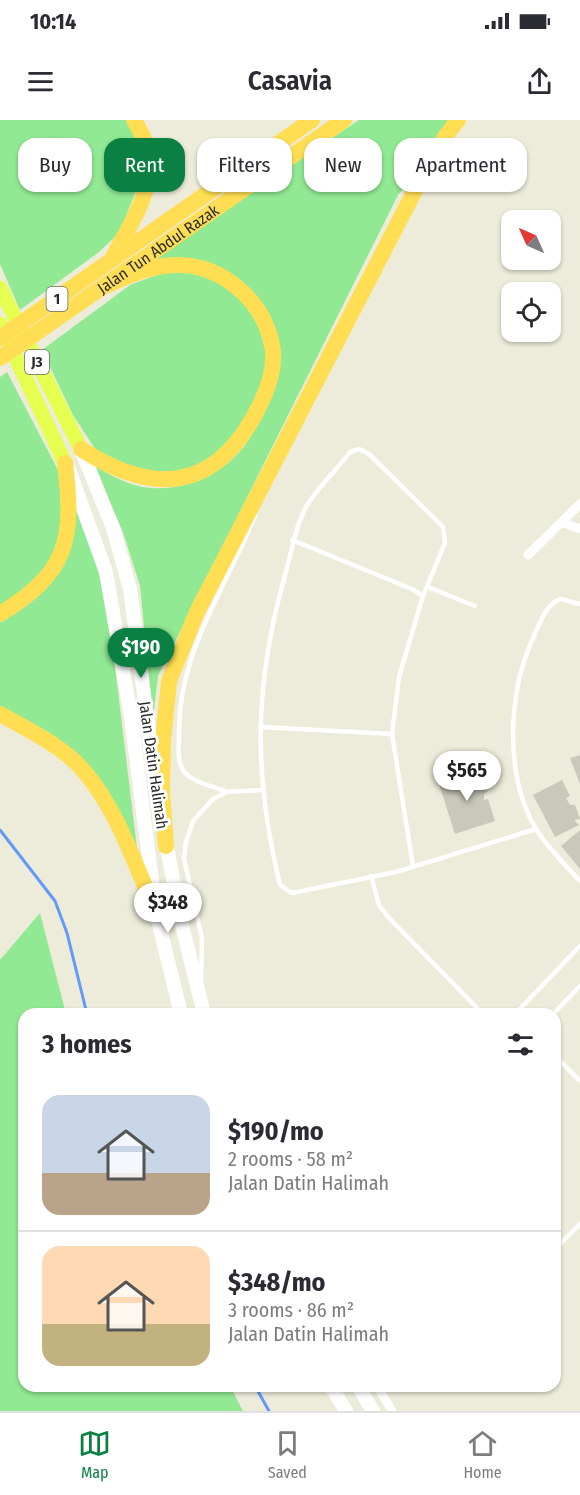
<!DOCTYPE html>
<html lang="en">
<head>
<meta charset="utf-8">
<style>
	:root { --surface:#fff; --page:#f7f7f7; --text:#2b2b33; --muted:#7c7c81; --line:#e1e1e2; --accent:#0b8043 }
	body { margin:0; font-family:"Fira Sans Condensed",sans-serif; background:var(--page); color:var(--text); height:100vh; display:flex; flex-direction:column; font-size:22px; white-space:nowrap }
	* { box-sizing:border-box; margin:0 }
	p { font-size:20px; color:var(--muted) }
	.icon { flex:none; width:33px; height:33px; fill:none; stroke:currentColor; stroke-width:2; stroke-linecap:round; stroke-linejoin:round }
	.map { position:relative; flex:1; overflow:hidden }
	.panel { position:absolute; left:18px; top:888px; width:543px; height:384px; display:flex; flex-direction:column; background:var(--surface); border-radius:18px; box-shadow:0 2px 4px #0004 }
	.panel>* { flex:none }
	.top-card { position:absolute; left:18px; top:18px; width:544px; height:54px; display:flex; gap:12px }
	.needle { width:39px; rotate:315deg }
	.fabs { position:absolute; left:501px; top:90px; display:grid; gap:12px }
	.fabs a { display:grid; place-items:center; width:60px; height:60px; border-radius:12px; background:var(--surface); box-shadow:0 2px 4px #0004; font-size:30px }
	.price { position:absolute; translate:-50% -51px; padding:0 14px; border-radius:21px; background:#fff; color:#222; font-size:20px; line-height:39px; filter:drop-shadow(0 2px 3px #0008) }
	.price::after { content:''; position:absolute; left:50%; top:36px; width:18px; height:14px; margin-left:-9px; background:inherit; clip-path:polygon(0 0,100% 0,50% 100%) }
	.price.current { background:var(--accent); color:#fff }
	ul { padding:0; list-style:none }
	li { display:flex; align-items:center; gap:18px; height:150px; padding:0 24px }
	li+li { border-top:2px solid var(--line) }
	li span { display:grid; place-items:center; flex:none; width:168px; height:120px; border-radius:18px; color:#555 }
	li>.icon { margin-inline-start:auto }
	span .icon { width:72px; height:72px; fill:#fffc; stroke-width:1 }
	li b { font-size:26px }
	h2 { display:flex; justify-content:space-between; align-items:center; height:72px; padding:0 24px; font-size:26px }
	.pill { padding:0 21px; border-radius:18px; background:var(--surface); box-shadow:0 2px 4px #0004; font-size:21px; line-height:54px }
	.pill.current { background:var(--accent); color:#fff }
	.status { display:flex; justify-content:space-between; align-items:center; height:42px; padding:0 30px; background:var(--surface); direction:ltr }
	.status svg { height:16px; fill:currentColor }
	header { display:flex; justify-content:space-between; align-items:center; height:78px; padding:0 24px; background:var(--surface); font-size:27px; font-weight:600 }
	.tab-bar { display:flex; justify-content:space-around; align-items:center; height:84px; border-top:2px solid var(--line); background:var(--surface); font-size:16px; color:var(--muted) }
	.tab-bar a { display:grid; justify-items:center; gap:3px }
	.tab-bar .current { color:var(--accent) }
	.map>svg:first-child { display:block }
	.green { fill:#91e994 }
	.lines { fill:none; stroke-linecap:round; stroke-linejoin:round }
	.stream { stroke:#6399fa; stroke-width:3 }
	.building { fill:#c9c8ba }
	.lane { stroke:#fff; stroke-width:4.5 }
	.street { stroke:#fff; stroke-width:9 }
	.secondary { stroke:#fff; stroke-width:14 }
	.primary { stroke:#e5fe4f; stroke-width:15 }
	.highway { stroke:#ffde54; stroke-width:16 }
	.labels { text-anchor:middle; stroke-width:6; stroke-linejoin:round; paint-order:stroke }
	.shield { fill:#fff; stroke:#6a6a6a; stroke-width:1.5 }
	.shield-label { font-size:15px; font-weight:bold; fill:#2a2a2a }
	.street-label { font-size:16px; fill:#2a2a2a; stroke:#fff }
</style>
</head>
<body>
<div class="status"><b>10:14</b><svg viewBox="0 0 49 12"><path d="M0 12V9h3v3zM5 12V6h3v6zM10 12V3h3v9zM15 12V0h3v12zM26 1h20v11H26zM47 4h2v5h-2z"/></svg></div>
<header><svg class="icon" aria-label="menu" viewBox="0 0 24 24"><path d="M4 6h16M4 12h16M4 18h16"/></svg>Casavia<svg class="icon" aria-label="share" viewBox="0 0 24 24"><path d="M12 15V3M7 8l5-5 5 5M5 13v7h14v-7"/></svg></header>
<div class="map">
<svg width="580" height="1291" viewBox="0 0 580 1291">
	<rect width="100%" height="100%" fill="#edecda"/>
	<g class="green">
		<polygon points="0,0 133,0 142,38 137,68 120,112 99,132 20,190 0,144"/>
		<path d="M359,0h100l-61,75 -240,481 -5,42 -13,-132 -17,-54 -30,-67c16,9 32,19 50,22 47,7 93,-18 113,-60 10,-19 15,-41 22,-61l-38,-85 -91,-20z"/>
		<polygon points="162,153 191,153 219,160 241,178 259,207 267,237 263,265 231,325 198,349 150,355 97,332 73,295 42,230 130,165"/>
		<polygon points="7,252 59,352 62,407 51,439 32,467 0,487 0,257"/>
		<polygon points="70,370 95,436 109,497 139,745 91,655 0,590 0,500 25,487 54,460"/>
		<polygon points="40,793 66,894 24,894 24,1266 230,1266 243,1291 0,1291 0,840"/>
	</g>
	<g class="lines">
		<g class="stream">
			<polyline points="0,710 55,781 67,813 87,894"/>
			<polyline points="255,1266 269,1291"/>
		</g>
	</g>
	<g class="building">
		<polygon points="580,635 580,664 570,638"/>
		<polygon points="483,650 488,665 485,668 488,671 484,674 484,680 488,679 495,701 455,714 439,664"/>
		<polygon points="562,660 570,676 566,678 570,685 575,685 580,699 574,700 579,705 555,717 533,675"/>
		<polygon points="580,710 580,749 561,726"/>
	</g>
	<g class="lines">
		<g class="lane">
			<polyline points="292,420 412,469 423,476"/>
			<polyline points="428,467 475,486"/>
			<path d="M580,484l-19,-5c-15,4 -22,26 -28,39 -25,55 -29,137 3,191 12,19 29,36 44,52"/>
			<polyline points="261,607 392,614"/>
			<path d="M227,672c-14,-6 -35,-9 -44,-22 -6,-9 -4,-22 -4,-32 -2,-85 45,-146 76,-222"/>
			<path d="M413,746l-21,-132 7,-57 24,-81 22,-53 -2,-16 -74,-73 -10,-5 -9,3c-13,18 -36,39 -45,57 -11,21 -13,43 -20,66 -31,110 -32,198 -5,310l12,8 104,-21 140,-43"/>
			<polyline points="371,756 379,785 388,797 483,894"/>
			<polyline points="201,860 202,818 184,739 186,722 193,701 213,679 227,672 262,670"/>
			<polyline points="515,894 580,826"/>
			<polyline points="553,894 580,866"/>
			<polyline points="555,936 580,961"/>
			<polyline points="555,1129 580,1104"/>
		</g>
		<g class="street">
			<polyline points="561,402 580,409"/>
			<polyline points="528,435 580,384"/>
			<polyline points="377,1266 392,1291"/>
		</g>
		<g class="secondary">
			<polyline points="81,329 113,408 130,469 157,672"/>
			<polyline points="69,350 106,452 131,597 156,792 181,894"/>
			<polyline points="165,717 181,801 204,894"/>
			<polyline points="331,1266 346,1291"/>
			<polyline points="358,1266 373,1291"/>
		</g>
		<g class="primary">
			<polyline points="0,168 81,329"/>
			<polyline points="0,204 65,343"/>
		</g>
		<g class="highway">
			<path d="M114,135c25,-46 53,-85 20,-135"/>
			<polyline points="0,218 312,0"/>
			<path id="s1" d="M0,238l344,-238"/>
			<path d="M81,329c68,44 129,45 172,-31 12,-21 24,-49 19,-73 -9,-45 -51,-82 -98,-80 -25,1 -47,11 -69,21"/>
			<path d="M0,494c69,-42 74,-75 65,-151"/>
			<path d="M0,594c28,16 63,32 84,57 34,40 51,94 72,141"/>
			<polyline points="166,726 162,671 163,621 169,561 197,492 424,53 445,17 458,0"/>
		</g>
	</g>
	<g class="labels">
		<g class="shield">
			<rect x="46.5" y="167" width="21" height="24" rx="4.5"/>
			<rect x="25" y="230" width="24" height="24" rx="4.5"/>
		</g>
		<g class="shield-label">
			<text x="57" y="184">1</text>
			<text x="37" y="247">J3</text>
		</g>
		<g class="street-label">
			<text dy="6" stroke="none"><textPath href="#s1" startOffset="192">Jalan Tun Abdul Razak</textPath></text>
			<text transform="translate(154 645) rotate(82)" y="6">Jalan Datin Halimah</text>
		</g>
	</g>
</svg>
<div class="fabs">
<a><svg class="needle" viewBox="-14 -14 28 28"><path d="M0-13l5 13h-10z" fill="#e53935"/><path d="M0 13l5-13h-10z" fill="#7c7c81"/></svg></a>
<a><svg class="icon" aria-label="locate" viewBox="0 0 24 24"><circle cx="12" cy="12" r="6"/><path d="M12 2v4M12 18v4M2 12h4M18 12h4"/></svg></a>
</div>
<b class="price current" style="left:141px;top:559px">$190</b>
<b class="price" style="left:467px;top:682px">$565</b>
<b class="price" style="left:168px;top:814px">$348</b>
<div class="top-card">
<a class="pill">Buy</a>
<a class="pill current">Rent</a>
<a class="pill">Filters</a>
<a class="pill">New</a>
<a class="pill">Apartment</a>
</div>
<section class="panel">
<h2>3 homes<svg class="icon" aria-label="filters" viewBox="0 0 24 24"><path d="M4 7h16M4 17h16"/><circle cx="9" cy="7" r="2"/><circle cx="15" cy="17" r="2"/></svg></h2>
<ul>
<li><span style="background:linear-gradient(#c9d6e8 65%,#b9a48a 0)"><svg class="icon" aria-label="home" viewBox="0 0 24 24"><path d="M3 11l9-7 9 7M6 9v11h12V9"/></svg></span><div><b>$190/mo</b><p>2 rooms · 58 m²</p><p>Jalan Datin Halimah</p></div></li>
<li><span style="background:linear-gradient(#ffd9b3 65%,#c2b280 0)"><svg class="icon" aria-label="home" viewBox="0 0 24 24"><path d="M3 11l9-7 9 7M6 9v11h12V9"/></svg></span><div><b>$348/mo</b><p>3 rooms · 86 m²</p><p>Jalan Datin Halimah</p></div></li>
</ul>
</section>
</div>
<nav class="tab-bar">
<a class="current"><svg class="icon" aria-label="map" viewBox="0 0 24 24"><path d="M3 6l6-2 6 2 6-2v14l-6 2-6-2-6 2zM9 4v14M15 6v14"/></svg>Map</a>
<a><svg class="icon" aria-label="saved" viewBox="0 0 24 24"><path d="M7 4h10v16l-5-4-5 4z"/></svg>Saved</a>
<a><svg class="icon" aria-label="home" viewBox="0 0 24 24"><path d="M3 11l9-7 9 7M6 9v11h12V9"/></svg>Home</a>
</nav>
</body>
</html>
